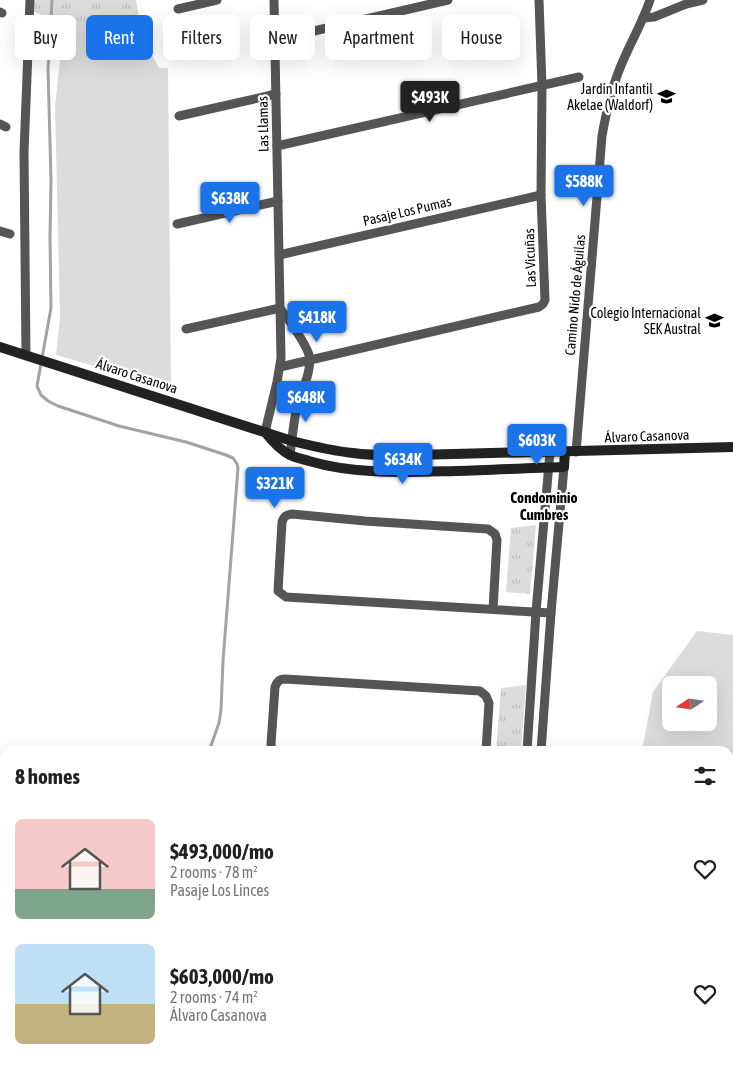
<!DOCTYPE html>
<html lang="en">
<head>
<meta charset="utf-8">
<style>
	:root { --surface:#fff; --page:#f2f2f2; --text:#222; --muted:#767676; --accent:#1a73e8 }
	body { margin:0; font-family:"Asap Condensed",sans-serif; background:var(--page); color:var(--text); height:100vh; display:flex; flex-direction:column; font-size:19px; white-space:nowrap }
	* { box-sizing:border-box; margin:0 }
	p { font-size:16px; color:var(--muted) }
	.icon { flex:none; width:28px; height:28px; fill:none; stroke:currentColor; stroke-width:2; stroke-linecap:round; stroke-linejoin:round }
	.map { position:relative; flex:1; overflow:hidden }
	.drawer { position:absolute; left:0px; top:746px; width:734px; height:321px; display:flex; flex-direction:column; background:var(--surface); border-radius:15px 15px 0 0; box-shadow:0 5px 20px #0002 }
	.drawer>* { flex:none }
	.hud { position:absolute; left:15px; top:15px; width:704px; height:45px; display:flex; gap:10px }
	.needle { width:32px; rotate:257deg }
	.controls { position:absolute; left:662px; top:676px; display:grid; gap:10px }
	.controls a { display:grid; place-items:center; width:55px; height:55px; border-radius:8px; background:var(--surface); box-shadow:0 5px 20px #0002; font-size:25px }
	.price { position:absolute; translate:-50% -42px; padding:0 11px; border-radius:5px; background:var(--accent); color:#fff; font-size:16px; line-height:32px; filter:drop-shadow(0 1px 2px #0008) }
	.price::after { content:''; position:absolute; left:50%; top:30px; width:15px; height:11px; margin-left:-8px; background:inherit; clip-path:polygon(0 0,100% 0,50% 100%) }
	.price.current { background:#222; color:#fff }
	ul { padding:0; list-style:none }
	li { display:flex; align-items:center; gap:15px; height:125px; padding:0 15px }
	li span { display:grid; place-items:center; flex:none; width:140px; height:100px; border-radius:8px; color:#555 }
	li>.icon { margin-inline-start:auto }
	span .icon { width:60px; height:60px; fill:#fffc; stroke-width:1 }
	li b { font-size:21px }
	h2 { display:flex; justify-content:space-between; align-items:center; height:60px; padding:0 15px; font-size:21px }
	.chip { padding:0 18px; border-radius:8px; background:var(--surface); box-shadow:0 5px 20px #0002; font-size:18px; line-height:45px }
	.chip.current { background:var(--accent); color:#fff }
	.map>svg:first-child { display:block }
	.grass { fill:url(#grass-tufts) }
	.green { fill:#dcdcdc; fill-rule:evenodd }
	.lines { fill:none; stroke-linecap:round; stroke-linejoin:round }
	.stream { stroke:#a3a3a3; stroke-width:3 }
	.street { stroke:#555; stroke-width:9 }
	.secondary { stroke:#222; stroke-width:10 }
	.labels { text-anchor:middle; stroke-width:4.5; stroke-linejoin:round; paint-order:stroke }
	.poi-label { font-size:14px; fill:#000; stroke:#fff; text-anchor:end }
	.street-label { font-size:14px; fill:#000; stroke:#fff }
	.neighbourhood-label { font-size:15px; font-weight:bold; fill:#000; stroke:#fff }
</style>
</head>
<body>
<div class="map">
<svg width="733" height="1067" viewBox="0 0 733 1067">
	<defs>
		<pattern id="grass-tufts" width="24" height="20" patternUnits="userSpaceOnUse" patternTransform="scale(1.25)"><rect width="24" height="20" fill="#dcdcdc"/><path d="M3 7l-1-3M5 7V3M7 7l1-3M15 17l-1-3M17 17v-4M19 17l1-3" fill="none" stroke="#bbb"/></pattern>
	</defs>
	<rect width="100%" height="100%" fill="#fff"/>
	<g class="grass">
		<polygon points="32,0 136,0 140,24 150,52 64,24 30,10"/>
		<polygon points="536,525 530,594 506,592 511,528"/>
		<polygon points="526,685 521,751 496,751 501,688"/>
	</g>
	<g class="green">
		<polygon points="64,24 150,52 159,68 168,68 171,388 56,355 60,317 55,106"/>
		<path d="M697,631l36,4v181l-4,-1v-64h-87l11,-59zM671,685h38v37h-38z"/>
	</g>
	<g class="lines">
		<g class="stream">
			<polyline points="52,0 48,69 51,180 50,237 51,308 37,386 41,395 48,401 58,406 119,426 186,442 226,455 233,458 237,464 238,468 223,661 221,710 219,723 209,751"/>
			<polyline points="183,1067 183,1062"/>
		</g>
		<g class="street">
			<polyline points="178,9 217,0"/>
			<polyline points="0,12 2,13"/>
			<polyline points="643,18 654,17 686,4 703,0"/>
			<polyline points="275,40 448,0"/>
			<polyline points="179,116 276,94"/>
			<polyline points="0,124 6,127"/>
			<polyline points="277,146 579,77"/>
			<polyline points="177,224 278,201"/>
			<polyline points="0,231 10,234"/>
			<polyline points="279,255 541,195"/>
			<path d="M280,308c9,13 25,33 29,47 4,16 -10,41 -13,57 -3,14 -4,29 -6,43"/>
			<polyline points="186,329 280,308"/>
			<polyline points="26,355 24,152 30,0"/>
			<polyline points="280,367 539,307 543,304 545,300 541,195 542,86 539,0"/>
			<polyline points="265,432 277,382 281,358 274,0"/>
			<path d="M576,452l26,-316c4,-23 9,-46 18,-68 9,-23 22,-44 30,-68"/>
			<path d="M493,609l4,-69 -2,-6 -7,-5 -123,-8 -73,-7c-6,1 -8,2 -10,8l-4,69 8,6 265,16"/>
			<path d="M272,751l-1,-7 4,-57c2,-5 4,-8 10,-8l195,12 6,5 3,7 -3,48"/>
			<polyline points="527,751 536,612 550,452"/>
			<polyline points="541,751 551,613 564,467"/>
			<polyline points="252,1062 253,1067"/>
			<polyline points="470,1067 471,1062"/>
		</g>
		<g class="secondary">
			<path d="M0,347l292,94c20,5 40,10 61,12 21,3 42,2 62,2l318,-8"/>
			<path d="M265,432c7,9 15,18 25,23 6,3 13,4 19,6 47,14 99,11 148,10 35,-1 71,-3 107,-4l1,-15"/>
		</g>
	</g>
	<defs>
		<symbol id="school-bare" viewBox="-9 -9 18 18"><path d="M0-5L7-2L0 1L-7-2ZM-4 1L0 2.5L4 1V4Q0 6-4 4Z" fill="#000" stroke="#fff" stroke-width="2.5" paint-order="stroke"/></symbol>
	</defs>
	<g fill-rule="evenodd">
		<use href="#school-bare" x="654" y="84" width="25" height="25"/>
		<use href="#school-bare" x="702" y="308" width="25" height="25"/>
	</g>
	<g class="labels">
		<g class="poi-label">
			<text x="653" y="94">Jardín Infantil<tspan x="653" dy="16">Akelae (Waldorf)</tspan></text>
			<text x="701" y="318">Colegio Internacional<tspan x="701" dy="16">SEK Austral</tspan></text>
		</g>
		<g class="street-label">
			<text transform="translate(263 124) rotate(-91)" y="5">Las Llamas</text>
			<text transform="translate(407 211) rotate(-13)" y="5">Pasaje Los Pumas</text>
			<text transform="translate(530 258) rotate(-92)" y="5">Las Vicuñas</text>
			<text transform="translate(575 295) rotate(-85)" y="5">Camino Nido de Águilas</text>
			<text transform="translate(137 376) rotate(18)" y="5">Álvaro Casanova</text>
			<text transform="translate(647 436) rotate(-2)" y="5">Álvaro Casanova</text>
		</g>
		<g class="neighbourhood-label">
			<text x="544" y="503">Condominio<tspan x="544" dy="17">Cumbres</tspan></text>
		</g>
	</g>
</svg>
<div class="controls">
<a><svg class="needle" viewBox="-14 -14 28 28"><path d="M0-13l5 13h-10z" fill="#e53935"/><path d="M0 13l5-13h-10z" fill="#767676"/></svg></a>
</div>
<b class="price current" style="left:430px;top:123px">$493K</b>
<b class="price" style="left:584px;top:207px">$588K</b>
<b class="price" style="left:230px;top:224px">$638K</b>
<b class="price" style="left:317px;top:343px">$418K</b>
<b class="price" style="left:306px;top:423px">$648K</b>
<b class="price" style="left:537px;top:466px">$603K</b>
<b class="price" style="left:403px;top:485px">$634K</b>
<b class="price" style="left:275px;top:509px">$321K</b>
<div class="hud">
<a class="chip">Buy</a>
<a class="chip current">Rent</a>
<a class="chip">Filters</a>
<a class="chip">New</a>
<a class="chip">Apartment</a>
<a class="chip">House</a>
</div>
<section class="drawer">
<h2>8 homes<svg class="icon" aria-label="filters" viewBox="0 0 24 24"><path d="M4 7h16M4 17h16"/><circle cx="9" cy="7" r="2"/><circle cx="15" cy="17" r="2"/></svg></h2>
<ul>
<li><span style="background:linear-gradient(#f6c9c9 70%,#7fa58c 0)"><svg class="icon" aria-label="home" viewBox="0 0 24 24"><path d="M3 11l9-7 9 7M6 9v11h12V9"/></svg></span><div><b>$493,000/mo</b><p>2 rooms · 78 m²</p><p>Pasaje Los Linces</p></div><svg class="icon" aria-label="heart" viewBox="0 0 24 24"><path d="M12 20l-8-8c-3-5 5-10 8-4 3-6 11-1 8 4z"/></svg></li>
<li><span style="background:linear-gradient(#bfe0f5 60%,#c2b280 0)"><svg class="icon" aria-label="home" viewBox="0 0 24 24"><path d="M3 11l9-7 9 7M6 9v11h12V9"/></svg></span><div><b>$603,000/mo</b><p>2 rooms · 74 m²</p><p>Álvaro Casanova</p></div><svg class="icon" aria-label="heart" viewBox="0 0 24 24"><path d="M12 20l-8-8c-3-5 5-10 8-4 3-6 11-1 8 4z"/></svg></li>
</ul>
</section>
</div>
</body>
</html>
